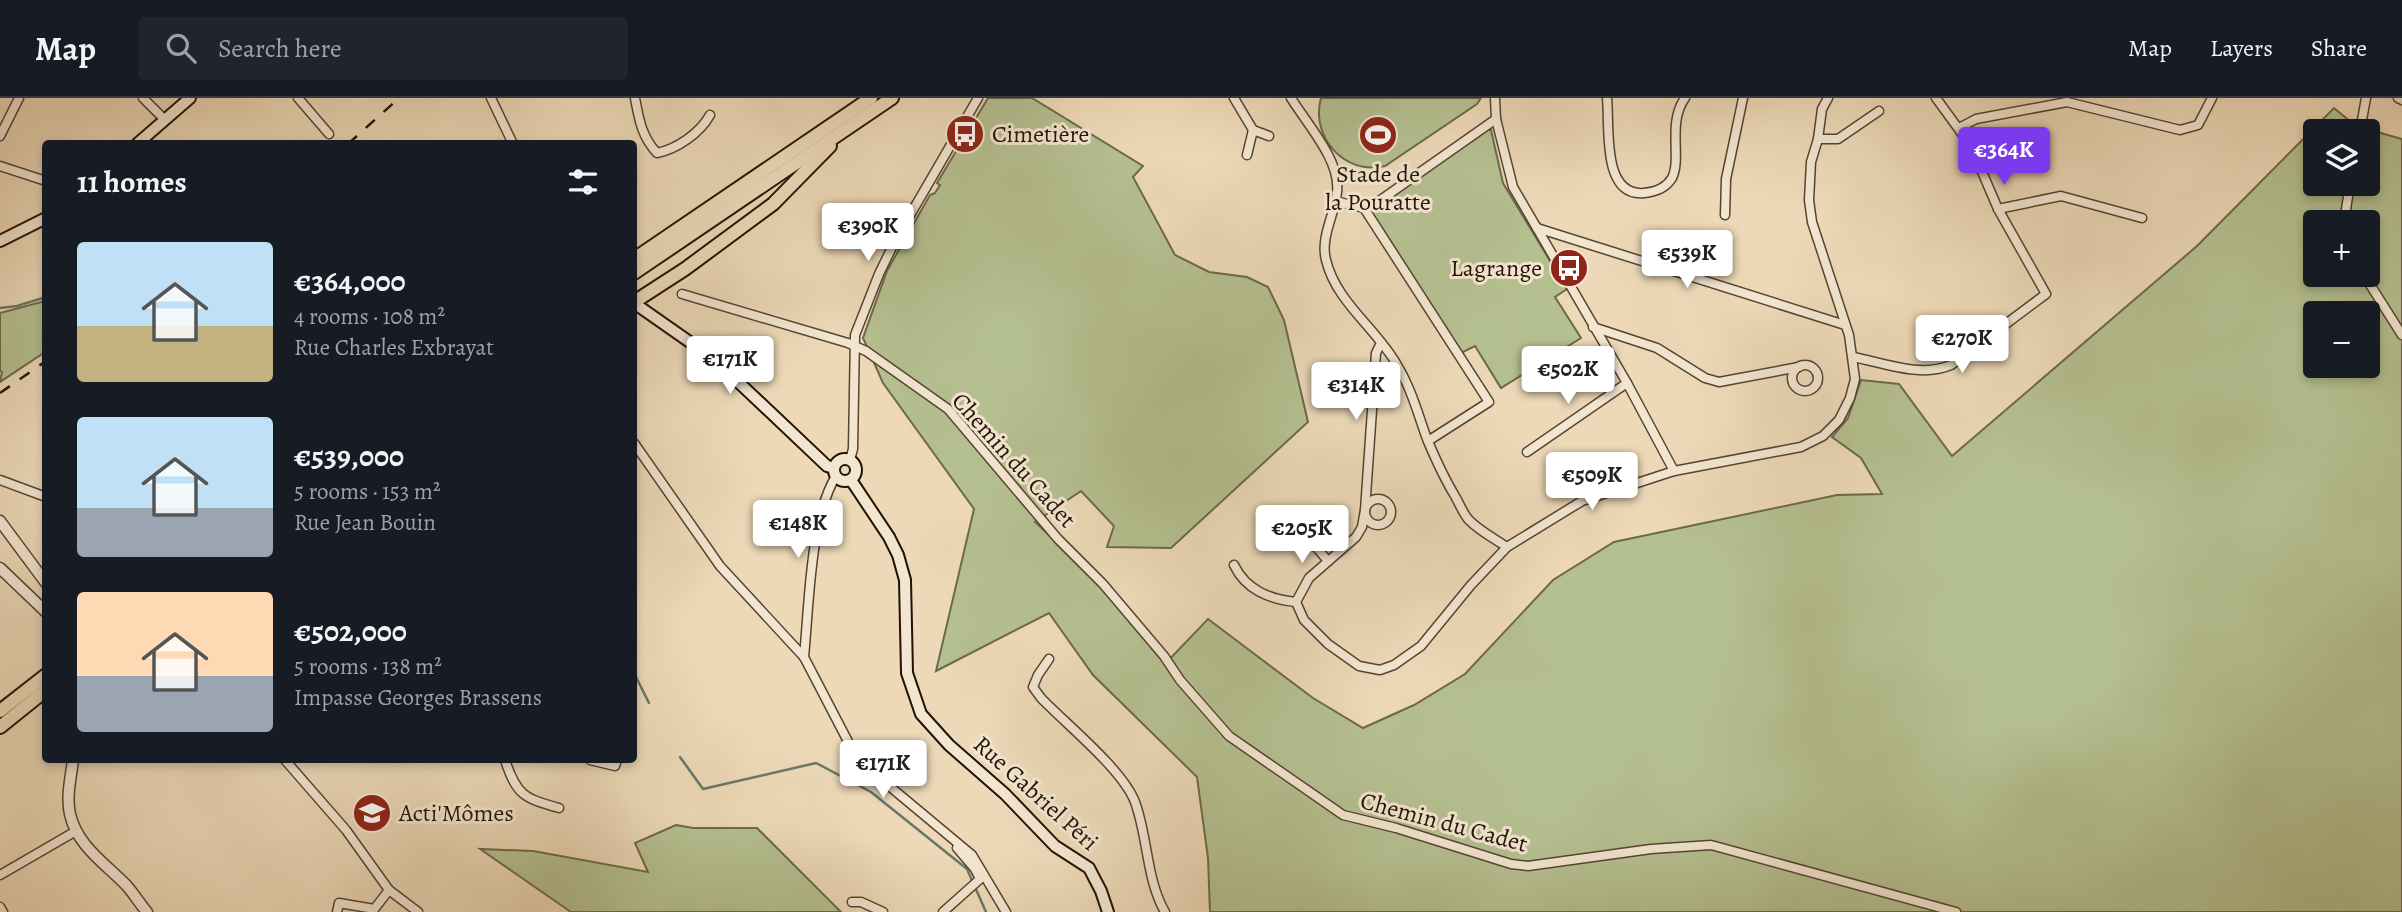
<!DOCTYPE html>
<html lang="en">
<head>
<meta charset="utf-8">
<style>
	:root { --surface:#171b24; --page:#20242c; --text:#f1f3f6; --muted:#9ea1a6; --line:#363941; --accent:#7c3aed }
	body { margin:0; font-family:Alegreya,serif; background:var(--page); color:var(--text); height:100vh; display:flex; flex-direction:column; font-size:26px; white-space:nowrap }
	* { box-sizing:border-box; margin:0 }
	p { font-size:23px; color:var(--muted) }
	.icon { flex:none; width:38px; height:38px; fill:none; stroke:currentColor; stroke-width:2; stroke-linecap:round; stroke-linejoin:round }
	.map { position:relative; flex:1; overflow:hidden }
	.sheet { position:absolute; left:42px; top:42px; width:595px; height:623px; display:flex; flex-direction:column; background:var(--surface); border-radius:7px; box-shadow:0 4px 10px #0003 }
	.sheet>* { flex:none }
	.buttons { position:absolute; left:2303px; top:21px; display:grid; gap:14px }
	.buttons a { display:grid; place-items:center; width:77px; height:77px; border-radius:7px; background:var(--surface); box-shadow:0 4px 10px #0003; font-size:35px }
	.price { position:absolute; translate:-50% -60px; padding:0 16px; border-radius:7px; background:#fff; color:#222; font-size:23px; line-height:46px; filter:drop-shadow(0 2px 4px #0008) }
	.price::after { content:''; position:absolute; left:50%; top:42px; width:21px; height:16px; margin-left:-10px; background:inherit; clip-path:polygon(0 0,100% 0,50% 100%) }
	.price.selected { background:var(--accent); color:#fff }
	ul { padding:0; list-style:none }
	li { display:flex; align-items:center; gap:21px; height:175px; padding:0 35px }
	li span { display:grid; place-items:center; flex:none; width:196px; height:140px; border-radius:7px; color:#555 }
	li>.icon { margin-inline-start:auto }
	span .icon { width:84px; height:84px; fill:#fffc; stroke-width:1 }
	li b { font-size:30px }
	h2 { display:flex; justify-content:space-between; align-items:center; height:84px; padding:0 35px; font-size:30px }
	header { display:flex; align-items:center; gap:42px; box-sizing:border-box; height:98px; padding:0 35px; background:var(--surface); border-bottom:2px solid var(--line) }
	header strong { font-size:33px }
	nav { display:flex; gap:38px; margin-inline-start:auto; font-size:24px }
	.search { width:490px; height:63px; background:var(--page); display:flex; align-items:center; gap:18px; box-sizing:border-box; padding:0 24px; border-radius:7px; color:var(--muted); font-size:26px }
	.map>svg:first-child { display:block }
	.green { fill:#b5c091; stroke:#6c694a; stroke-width:2; fill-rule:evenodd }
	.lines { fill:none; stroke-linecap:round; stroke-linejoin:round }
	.stream { stroke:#697769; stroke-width:2.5 }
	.minor-casing { stroke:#554431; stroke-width:11 }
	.tertiary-casing { stroke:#554431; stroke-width:13 }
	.secondary-casing { stroke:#221204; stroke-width:14 }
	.trunk-casing { stroke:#221204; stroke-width:16 }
	.minor { stroke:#f3e6d1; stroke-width:8 }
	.tertiary { stroke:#f3e6d1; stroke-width:10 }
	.secondary { stroke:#f3e6d1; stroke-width:10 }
	.trunk { stroke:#edd9b8; stroke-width:12 }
	.rail { stroke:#221204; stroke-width:2.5; stroke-dasharray:12 12; stroke-linecap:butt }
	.labels { text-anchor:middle; stroke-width:6; stroke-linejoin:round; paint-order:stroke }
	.poi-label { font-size:24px; fill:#221204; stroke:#f3e6d1; text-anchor:start }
	.street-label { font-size:24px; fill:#221204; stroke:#f3e6d1 }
</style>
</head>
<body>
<header>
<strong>Map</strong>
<div class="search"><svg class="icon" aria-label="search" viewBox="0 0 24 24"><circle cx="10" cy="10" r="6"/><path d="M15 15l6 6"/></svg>Search here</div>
<nav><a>Map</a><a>Layers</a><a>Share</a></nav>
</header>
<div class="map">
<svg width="2402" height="814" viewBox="0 0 2402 814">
	<rect width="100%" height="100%" fill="#edd9b8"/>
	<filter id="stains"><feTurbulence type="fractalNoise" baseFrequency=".00286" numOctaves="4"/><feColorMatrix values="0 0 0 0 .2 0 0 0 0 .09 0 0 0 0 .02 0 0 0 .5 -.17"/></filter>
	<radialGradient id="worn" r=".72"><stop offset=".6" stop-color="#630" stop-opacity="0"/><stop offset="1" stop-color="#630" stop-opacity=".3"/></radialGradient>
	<g class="green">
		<path d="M988,0h44l111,68 -10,11 42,78 34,17 38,5 21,10 16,33 24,102 -137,126 -64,-1 7,-21 -33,-35 -46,31 59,56 71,86 43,-45 105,79 50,30 51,-23 51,-31 88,-94 61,-38 223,-47 45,-1 -21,-36 -29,-21 16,-19 13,-38 38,4 53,72 245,-210 137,-138 22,18 46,13v773h-1192l-2,-54 -11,-81 -104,-102 -44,-62 -113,58 38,-162 -91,-126 -20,-45 24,-67 43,-76 5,-2 5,-8 -3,-2zM2315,33h53v53h-53zM2315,124h53v53h-53zM2315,215h53v53h-53z"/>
		<path d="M1321,0h160l-4,6 -92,62c-40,10 -75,-29 -64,-68z"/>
		<polygon points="1487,32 1491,32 1503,85 1567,191 1555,199 1581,240 1501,290 1475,248 1461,255 1371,113"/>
		<polygon points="45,203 45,254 0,284 2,274 0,273 0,215"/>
		<polygon points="676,727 693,730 757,730 841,814 571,814 480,751 533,753 648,774 635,745"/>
	</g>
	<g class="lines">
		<g class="stream">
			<polyline points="0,210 17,208 46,199"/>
			<polyline points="634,575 649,605"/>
			<polyline points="680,659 703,691 816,665 871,694 967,771 986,814"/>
		</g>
		<defs>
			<g id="minor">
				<polyline points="143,0 164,21"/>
				<polyline points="298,0 329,36"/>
				<polyline points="491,0 513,46"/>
				<path d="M635,0c4,22 7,39 22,55 20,-4 43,-20 53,-38"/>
				<polyline points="1234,0 1253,32 1247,57"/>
				<path d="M1291,0c16,26 50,63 46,94 -2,22 -17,45 -11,68 10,42 50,68 71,105 14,23 21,49 30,74 8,19 17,39 28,57 4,7 8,17 13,23 10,11 27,20 39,28"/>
				<polyline points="1495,0 1496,21 1513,89 1627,285 1674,373"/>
				<path d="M1607,0c3,27 -6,99 37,95 11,-1 22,-5 28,-15 10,-20 -5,-55 13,-80"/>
				<polyline points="2398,0 2402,2"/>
				<polyline points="1959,30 1976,21 2067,4 2180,32 2198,27 2212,0"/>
				<polyline points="1253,32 1269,38"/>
				<polyline points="2360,33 2366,0"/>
				<polyline points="0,38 19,0"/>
				<polyline points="1818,41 1838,41 1879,13"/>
				<polyline points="0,68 46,83"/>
				<polyline points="1335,103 1364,110 1372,108 1496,21"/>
				<polyline points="1364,110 1489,304 1428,343"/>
				<polyline points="1998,111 2061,98 2142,120"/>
				<polyline points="1725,117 1726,81 1743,0"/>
				<polyline points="2344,124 2350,86"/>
				<polyline points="1537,130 1845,227"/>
				<polyline points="2364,177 2402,237"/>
				<polyline points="682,196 848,245 866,253 948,311 1058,441 1103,486 1164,558 1180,582 1229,638 1343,717 1396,730 1511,766 1528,768 1651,751 1711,747 1956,814"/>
				<polyline points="1593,229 1657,250 1705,280 1719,284 1799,269"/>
				<path d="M1853,259c31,6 68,21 98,8l95,-71 -48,-85 -27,-63 -35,-48"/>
				<circle cx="1805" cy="280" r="13"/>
				<polyline points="634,345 720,468 804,559 854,655 870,672 972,757 1006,814"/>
				<polyline points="1527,354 1627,285"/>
				<polyline points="850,362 853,351 855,237 879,176 895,143 978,0"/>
				<polyline points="0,382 46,399"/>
				<circle cx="1378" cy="414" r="13"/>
				<polyline points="1280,420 1297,427 1328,463"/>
				<path d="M1234,467c12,25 35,34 62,37l13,-24 47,-41 6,-10 3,-17 11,-157 5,-10"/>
				<polyline points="1296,504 1304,522 1328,546 1359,568 1380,572 1394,567 1421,548 1471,487 1507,449 1582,403 1674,373 1801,349 1823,338 1839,322 1850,300 1855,281 1849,237 1812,124 1809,102 1811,64 1818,41 1822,11 1828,0"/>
				<path d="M804,559c5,-50 6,-139 32,-181"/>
				<path d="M1049,561l-11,16 -5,12 8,11c25,26 82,72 94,104 13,35 11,77 30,110"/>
				<polyline points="285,662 346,732 389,792 418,814"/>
				<path d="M505,662c12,36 19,38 54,48"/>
				<polyline points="590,662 615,668 617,662"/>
				<polyline points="0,777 76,733"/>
				<polyline points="852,804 861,804 883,814"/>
				<polyline points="0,809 3,814"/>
				<polyline points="337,814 339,805 374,811"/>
				<polyline points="372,814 389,792"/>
				<polyline points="943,814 980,781 975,771 957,750"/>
			</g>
			<g id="tertiary">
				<polyline points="0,423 46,485"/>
				<polyline points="0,470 46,514"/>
				<path d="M73,662c-2,17 -7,37 -3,54 7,32 36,50 57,72 7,8 13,18 20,26"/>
			</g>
			<g id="secondary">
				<polyline points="137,46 190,0"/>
				<polyline points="0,143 46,120"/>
				<polyline points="634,205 714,261 827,368 834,370"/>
				<circle cx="845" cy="372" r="11"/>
				<polyline points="851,382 889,439 898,457 905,482 907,575 921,616 949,647 1005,696 1055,748 1089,770 1101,793 1108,814"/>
			</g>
			<g id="trunk">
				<polyline points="634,161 871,0"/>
				<polyline points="634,175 892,0"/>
				<polyline points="634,204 685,171 773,106 830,48"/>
				<polyline points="0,613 46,577"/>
				<polyline points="0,629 46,592"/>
			</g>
		</defs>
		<use href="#minor" class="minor-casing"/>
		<use href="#tertiary" class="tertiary-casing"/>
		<use href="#secondary" class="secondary-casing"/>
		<use href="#trunk" class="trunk-casing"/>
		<use href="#minor" class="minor"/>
		<use href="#tertiary" class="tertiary"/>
		<use href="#secondary" class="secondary"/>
		<use href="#trunk" class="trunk"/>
		<g class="rail">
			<polyline points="348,46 399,0"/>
			<polyline points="0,295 46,263"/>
		</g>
	</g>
	<defs>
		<symbol id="bus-disc" viewBox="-11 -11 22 22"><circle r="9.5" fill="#8f2418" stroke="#f3e6d1"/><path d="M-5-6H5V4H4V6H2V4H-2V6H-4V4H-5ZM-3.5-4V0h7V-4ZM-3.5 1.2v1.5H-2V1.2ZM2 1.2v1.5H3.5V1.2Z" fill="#fff"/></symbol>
		<symbol id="stadium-disc" viewBox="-11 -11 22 22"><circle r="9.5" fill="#8f2418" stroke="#f3e6d1"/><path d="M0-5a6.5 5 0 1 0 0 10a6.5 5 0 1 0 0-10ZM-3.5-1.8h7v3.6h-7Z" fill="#fff"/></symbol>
		<symbol id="school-disc" viewBox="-11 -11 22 22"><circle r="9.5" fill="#8f2418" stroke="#f3e6d1"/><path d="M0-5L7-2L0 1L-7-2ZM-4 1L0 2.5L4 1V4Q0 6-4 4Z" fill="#fff"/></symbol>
	</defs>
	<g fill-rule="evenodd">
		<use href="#bus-disc" x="943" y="14" width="44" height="44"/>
		<use href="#stadium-disc" x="1356" y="15" width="44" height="44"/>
		<use href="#bus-disc" x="1547" y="148" width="44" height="44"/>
		<use href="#school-disc" x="350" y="693" width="44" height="44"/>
	</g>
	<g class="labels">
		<g class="poi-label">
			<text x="992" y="44">Cimetière</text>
			<text x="1378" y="84" text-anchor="middle">Stade de<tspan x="1378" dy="28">la Pouratte</tspan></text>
			<text x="1542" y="178" text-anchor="end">Lagrange</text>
			<text x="399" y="723">Acti'Mômes</text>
		</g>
		<g class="street-label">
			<text transform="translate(1014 362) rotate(48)" y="8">Chemin du Cadet</text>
			<text transform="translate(1036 695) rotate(42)" y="8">Rue Gabriel Péri</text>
			<text transform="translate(1444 724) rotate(15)" y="8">Chemin du Cadet</text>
		</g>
	</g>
	<rect width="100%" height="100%" filter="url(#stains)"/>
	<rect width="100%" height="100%" fill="url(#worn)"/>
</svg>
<div class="buttons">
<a><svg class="icon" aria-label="layers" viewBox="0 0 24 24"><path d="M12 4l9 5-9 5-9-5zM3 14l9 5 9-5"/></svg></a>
<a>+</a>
<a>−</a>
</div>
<b class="price selected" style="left:2004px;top:89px">€364K</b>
<b class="price" style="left:868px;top:165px">€390K</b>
<b class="price" style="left:1687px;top:192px">€539K</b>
<b class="price" style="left:1962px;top:277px">€270K</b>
<b class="price" style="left:730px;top:298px">€171K</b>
<b class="price" style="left:1568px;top:308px">€502K</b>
<b class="price" style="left:1356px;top:324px">€314K</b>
<b class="price" style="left:1592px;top:414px">€509K</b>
<b class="price" style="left:798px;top:462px">€148K</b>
<b class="price" style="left:1302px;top:467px">€205K</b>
<b class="price" style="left:883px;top:702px">€171K</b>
<section class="sheet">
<h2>11 homes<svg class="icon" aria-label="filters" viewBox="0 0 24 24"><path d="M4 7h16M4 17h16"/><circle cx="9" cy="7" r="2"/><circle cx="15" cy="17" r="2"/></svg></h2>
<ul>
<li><span style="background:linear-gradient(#bfe0f5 60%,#c2b280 0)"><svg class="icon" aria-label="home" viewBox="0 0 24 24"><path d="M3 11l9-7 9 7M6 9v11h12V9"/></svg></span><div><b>€364,000</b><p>4 rooms · 108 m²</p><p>Rue Charles Exbrayat</p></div></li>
<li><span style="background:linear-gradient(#bfe0f5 65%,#9aa5b1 0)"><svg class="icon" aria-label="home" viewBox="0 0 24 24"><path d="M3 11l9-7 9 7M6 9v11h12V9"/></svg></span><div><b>€539,000</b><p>5 rooms · 153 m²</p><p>Rue Jean Bouin</p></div></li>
<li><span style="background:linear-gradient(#ffd9b3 60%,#9aa5b1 0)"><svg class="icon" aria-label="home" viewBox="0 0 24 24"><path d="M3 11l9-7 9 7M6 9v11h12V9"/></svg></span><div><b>€502,000</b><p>5 rooms · 138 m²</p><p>Impasse Georges Brassens</p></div></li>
</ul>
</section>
</div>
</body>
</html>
